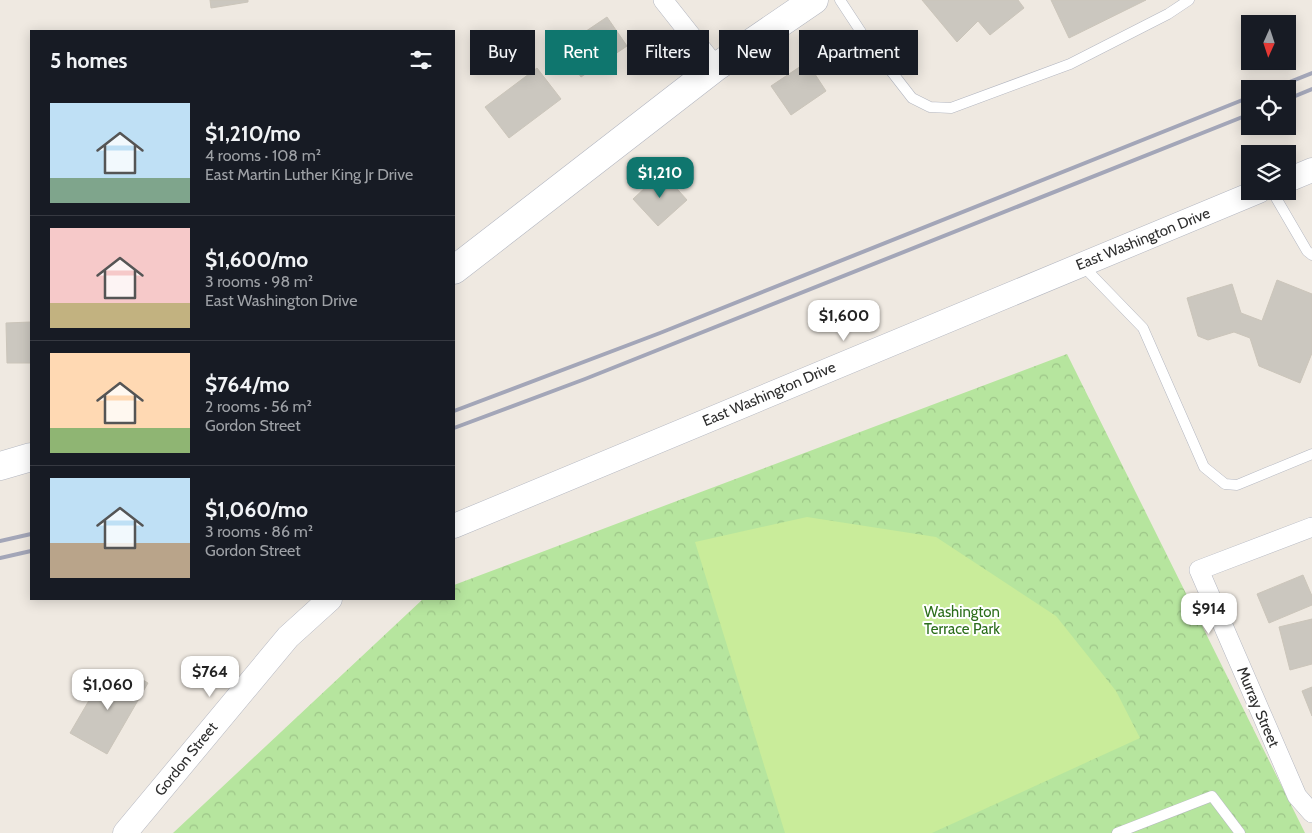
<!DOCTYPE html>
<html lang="en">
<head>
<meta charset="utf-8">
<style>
	:root { --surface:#171b24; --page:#242831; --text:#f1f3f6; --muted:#9ea1a6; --line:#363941; --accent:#0f766e }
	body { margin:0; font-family:Cabin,sans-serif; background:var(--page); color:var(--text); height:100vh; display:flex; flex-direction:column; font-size:19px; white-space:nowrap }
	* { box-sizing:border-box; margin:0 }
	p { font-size:16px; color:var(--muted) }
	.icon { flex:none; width:28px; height:28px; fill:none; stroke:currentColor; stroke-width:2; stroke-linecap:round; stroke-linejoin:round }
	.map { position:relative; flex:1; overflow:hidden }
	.panel { position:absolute; left:30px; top:30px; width:425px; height:570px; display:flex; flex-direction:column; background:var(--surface); border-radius:0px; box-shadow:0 2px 12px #0003 }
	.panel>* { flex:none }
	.hud { position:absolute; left:470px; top:30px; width:475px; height:45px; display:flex; gap:10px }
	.needle { width:32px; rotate:183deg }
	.buttons { position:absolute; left:1241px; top:15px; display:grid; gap:10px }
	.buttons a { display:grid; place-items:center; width:55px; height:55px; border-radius:0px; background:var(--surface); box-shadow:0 2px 12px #0003; font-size:25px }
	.price { position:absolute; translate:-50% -42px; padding:0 11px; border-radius:10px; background:#fff; color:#222; font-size:16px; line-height:32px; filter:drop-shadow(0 1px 2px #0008) }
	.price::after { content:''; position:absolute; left:50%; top:30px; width:15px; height:11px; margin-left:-8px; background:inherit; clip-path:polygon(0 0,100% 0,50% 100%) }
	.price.active { background:var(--accent); color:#fff }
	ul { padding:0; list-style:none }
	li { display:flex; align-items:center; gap:15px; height:125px; padding:0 20px }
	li+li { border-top:1px solid var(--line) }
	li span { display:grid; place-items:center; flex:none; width:140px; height:100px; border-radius:0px; color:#555 }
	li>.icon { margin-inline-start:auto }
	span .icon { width:60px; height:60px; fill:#fffc; stroke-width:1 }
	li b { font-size:21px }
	h2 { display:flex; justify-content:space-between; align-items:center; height:60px; padding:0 20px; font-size:21px }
	.pill { padding:0 18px; border-radius:0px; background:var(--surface); box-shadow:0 2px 12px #0003; font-size:18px; line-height:45px }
	.pill.active { background:var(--accent); color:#fff }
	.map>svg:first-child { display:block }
	.park { fill:url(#park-crowns) }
	.pitch { fill:#c9ec9a }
	.building { fill:#cbc7bf; stroke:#cbc5ba }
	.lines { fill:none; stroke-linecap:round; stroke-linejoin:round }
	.service-casing { stroke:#b4b7c1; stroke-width:11 }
	.minor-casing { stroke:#b4b7c1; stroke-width:20 }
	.tertiary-casing { stroke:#b4b7c1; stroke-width:25 }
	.secondary-casing { stroke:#b4b7c1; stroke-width:29 }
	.service { stroke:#fff; stroke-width:10 }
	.minor { stroke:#fff; stroke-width:19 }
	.tertiary { stroke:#fff; stroke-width:24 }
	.secondary { stroke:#fff; stroke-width:28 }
	.rail { stroke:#a3a6b8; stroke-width:4 }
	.labels { text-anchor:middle; stroke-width:4; stroke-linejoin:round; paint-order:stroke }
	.street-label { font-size:15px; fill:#2e2e2e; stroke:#fff }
	.park-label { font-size:15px; fill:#2c6e1b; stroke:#fff }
</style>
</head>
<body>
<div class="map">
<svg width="1312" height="833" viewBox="0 0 1312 833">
	<defs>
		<pattern id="park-crowns" width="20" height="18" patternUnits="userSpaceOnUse" patternTransform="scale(1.25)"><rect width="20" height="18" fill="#b6e59e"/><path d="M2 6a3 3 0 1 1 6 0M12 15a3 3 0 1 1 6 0" fill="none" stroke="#9dc588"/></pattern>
	</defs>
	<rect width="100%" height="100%" fill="#efe9e1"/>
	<polygon class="park" points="1067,354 1305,833 173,833 423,599 454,599 454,585"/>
	<polygon class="pitch" points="807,517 936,537 1056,616 1116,691 1140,738 932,833 785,833 695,542"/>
	<g class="building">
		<polygon points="210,0 248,0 248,2 211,8"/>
		<polygon points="922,0 1018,0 1024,8 990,35 978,21 957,42"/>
		<polygon points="1051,0 1146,0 1069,38"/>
		<polygon points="607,17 627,46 581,77 561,48"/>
		<polygon points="807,62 826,91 791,115 771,86"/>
		<polygon points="537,68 561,99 509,138 485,107"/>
		<polygon points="662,172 687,200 658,226 633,199"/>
		<polygon points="1277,280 1312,294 1312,353 1300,383 1259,366 1250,338 1234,332 1208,340 1198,336 1187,298 1232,284 1241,313 1262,321"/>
		<polygon points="31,322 31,363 7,363 6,323"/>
		<polygon points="1303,575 1312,596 1312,605 1269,623 1257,594"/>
		<polygon points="1312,619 1312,664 1290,670 1279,627"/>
		<polygon points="105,673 127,685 133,674 148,683 107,754 70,733"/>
		<polygon points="1312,687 1312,716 1302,691"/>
	</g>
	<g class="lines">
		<defs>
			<g id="service">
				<polyline points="840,0 863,35 912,98 930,107 951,108 1070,64 1168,14 1189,0"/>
				<polyline points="1272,191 1307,251 1312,255"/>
				<polyline points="1083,266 1143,328 1204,467 1225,484 1237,485 1312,454"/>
				<polyline points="1117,833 1212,796 1240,833"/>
			</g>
			<g id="minor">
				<polyline points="663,0 716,67"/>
				<polyline points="1312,527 1199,570 1297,796 1312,813"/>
			</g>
			<g id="tertiary">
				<polyline points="1288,180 1312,170"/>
				<polyline points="454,526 1259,191"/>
				<polyline points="125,833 288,637 330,599"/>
			</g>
			<g id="secondary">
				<polyline points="454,270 716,67 814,0"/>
				<polyline points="0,466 31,457"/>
			</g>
		</defs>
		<use href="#service" class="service-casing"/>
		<use href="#minor" class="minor-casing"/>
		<use href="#tertiary" class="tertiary-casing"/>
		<use href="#secondary" class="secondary-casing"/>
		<use href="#service" class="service"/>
		<use href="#minor" class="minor"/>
		<use href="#tertiary" class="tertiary"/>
		<use href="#secondary" class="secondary"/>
		<g class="rail">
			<polyline points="1272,89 1312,73"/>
			<polyline points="1288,99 1312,89"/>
			<polyline points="454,411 660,333 1250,97"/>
			<polyline points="454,428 585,379 1250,114"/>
			<polyline points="0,541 31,534"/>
			<polyline points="0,558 31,551"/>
		</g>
	</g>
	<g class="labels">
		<g class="street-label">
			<text transform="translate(1143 239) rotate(-22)" y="5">East Washington Drive</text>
			<text transform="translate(769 394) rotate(-23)" y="5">East Washington Drive</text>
			<text transform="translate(1258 707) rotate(67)" y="5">Murray Street</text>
			<text transform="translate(186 759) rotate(-51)" y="5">Gordon Street</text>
		</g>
		<g class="park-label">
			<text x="962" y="617">Washington<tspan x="962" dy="17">Terrace Park</tspan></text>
		</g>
	</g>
</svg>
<div class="buttons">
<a><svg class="needle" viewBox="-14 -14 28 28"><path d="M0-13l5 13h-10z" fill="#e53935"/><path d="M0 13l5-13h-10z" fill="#9ea1a6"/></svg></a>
<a><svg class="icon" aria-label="locate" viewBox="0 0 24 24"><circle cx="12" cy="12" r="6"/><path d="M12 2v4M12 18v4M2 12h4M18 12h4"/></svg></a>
<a><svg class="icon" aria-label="layers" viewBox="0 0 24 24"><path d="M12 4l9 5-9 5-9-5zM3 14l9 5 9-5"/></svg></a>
</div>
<b class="price active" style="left:660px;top:199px">$1,210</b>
<b class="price" style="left:844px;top:342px">$1,600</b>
<b class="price" style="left:1209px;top:635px">$914</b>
<b class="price" style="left:210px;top:698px">$764</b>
<b class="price" style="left:108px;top:711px">$1,060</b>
<div class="hud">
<a class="pill">Buy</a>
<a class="pill active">Rent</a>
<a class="pill">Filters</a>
<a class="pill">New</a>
<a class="pill">Apartment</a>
</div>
<section class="panel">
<h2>5 homes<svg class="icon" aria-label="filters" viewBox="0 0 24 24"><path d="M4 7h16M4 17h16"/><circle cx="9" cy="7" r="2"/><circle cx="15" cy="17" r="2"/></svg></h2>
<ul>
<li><span style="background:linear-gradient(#bfe0f5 75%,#7fa58c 0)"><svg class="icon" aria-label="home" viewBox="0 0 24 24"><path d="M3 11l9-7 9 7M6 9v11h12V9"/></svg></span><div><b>$1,210/mo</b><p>4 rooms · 108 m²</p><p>East Martin Luther King Jr Drive</p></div></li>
<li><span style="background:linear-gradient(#f6c9c9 75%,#c2b280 0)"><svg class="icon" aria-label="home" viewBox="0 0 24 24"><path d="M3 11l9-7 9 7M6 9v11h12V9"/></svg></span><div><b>$1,600/mo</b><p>3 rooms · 98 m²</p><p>East Washington Drive</p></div></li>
<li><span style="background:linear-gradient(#ffd9b3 75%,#8fb573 0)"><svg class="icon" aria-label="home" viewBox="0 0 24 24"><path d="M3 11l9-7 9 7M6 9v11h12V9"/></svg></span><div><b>$764/mo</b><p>2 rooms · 56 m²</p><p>Gordon Street</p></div></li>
<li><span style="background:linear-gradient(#bfe0f5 65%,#b9a48a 0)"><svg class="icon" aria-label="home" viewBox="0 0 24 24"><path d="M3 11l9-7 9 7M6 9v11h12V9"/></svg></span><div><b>$1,060/mo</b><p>3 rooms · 86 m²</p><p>Gordon Street</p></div></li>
</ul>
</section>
</div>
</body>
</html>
